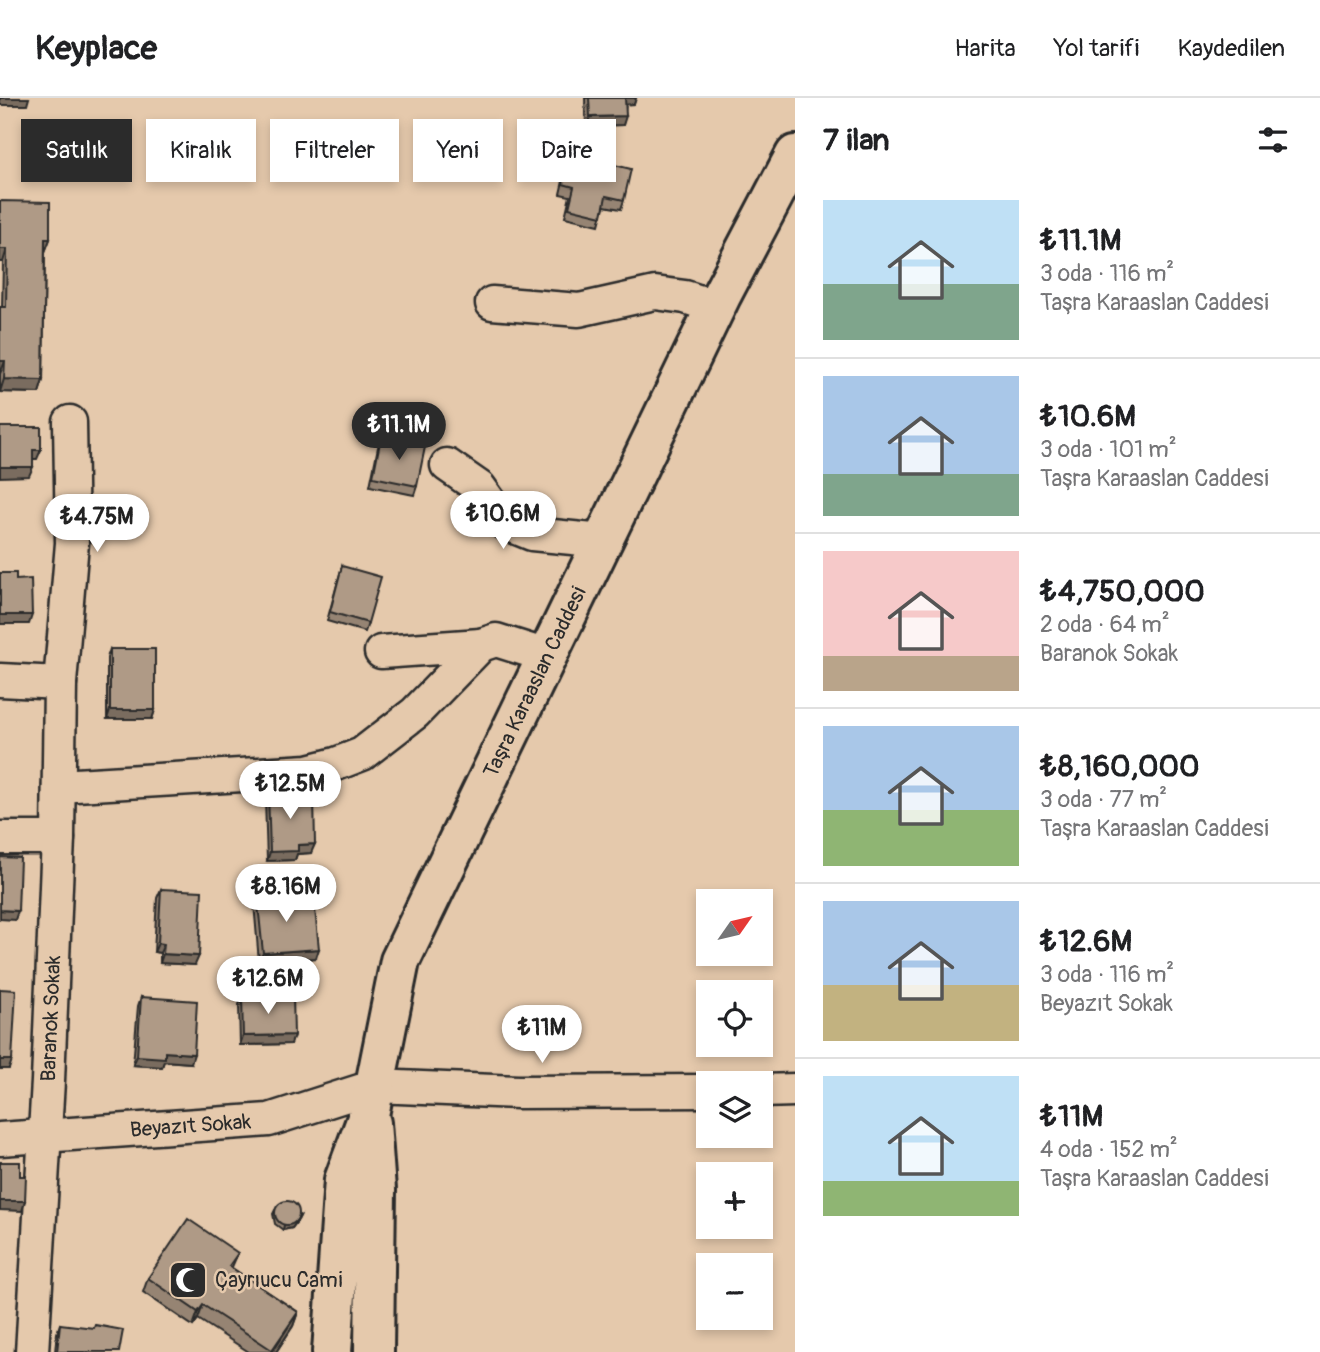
<!DOCTYPE html>
<html lang="tr">
<head>
<meta charset="utf-8">
<style>
	:root { --surface:#fff; --page:#f6f6f6; --text:#202124; --muted:#757577; --line:#e0e0e0; --accent:#2b2b2b }
	body { margin:0; font-family:Pangolin,sans-serif; background:var(--page); color:var(--text); height:100vh; display:flex; flex-direction:column; font-size:26px; white-space:nowrap }
	* { box-sizing:border-box; margin:0 }
	p { font-size:23px; color:var(--muted) }
	.icon { flex:none; width:38px; height:38px; fill:none; stroke:currentColor; stroke-width:2; stroke-linecap:round; stroke-linejoin:round }
	.map { position:relative; flex:1; overflow:hidden }
	.sheet { display:flex; flex-direction:column; background:var(--surface); width:525px }
	.sheet>* { flex:none }
	.banner { position:absolute; left:21px; top:21px; width:665px; height:63px; display:flex; gap:14px }
	.needle { width:46px; rotate:56deg }
	.fabs { position:absolute; left:696px; top:791px; display:grid; gap:14px }
	.fabs a { display:grid; place-items:center; width:77px; height:77px; border-radius:0px; background:var(--surface); box-shadow:0 4px 10px #0003; font-size:35px }
	.price { position:absolute; translate:-50% -60px; padding:0 16px; border-radius:24px; background:#fff; color:#222; font-size:23px; line-height:46px; filter:drop-shadow(0 2px 4px #0008) }
	.price::after { content:''; position:absolute; left:50%; top:42px; width:21px; height:16px; margin-left:-10px; background:inherit; clip-path:polygon(0 0,100% 0,50% 100%) }
	.price.selected { background:var(--accent); color:#fff }
	ul { padding:0; list-style:none }
	li { display:flex; align-items:center; gap:21px; height:175px; padding:0 28px }
	li+li { border-top:2px solid var(--line) }
	li span { display:grid; place-items:center; flex:none; width:196px; height:140px; border-radius:0px; color:#555 }
	li>.icon { margin-inline-start:auto }
	span .icon { width:84px; height:84px; fill:#fffc; stroke-width:1 }
	li b { font-size:30px }
	h2 { display:flex; justify-content:space-between; align-items:center; height:84px; padding:0 28px; font-size:30px }
	.chip { padding:0 24px; border-radius:0px; background:var(--surface); box-shadow:0 4px 10px #0003; font-size:24px; line-height:63px }
	.chip.selected { background:var(--accent); color:#fff }
	header { display:flex; align-items:center; gap:42px; box-sizing:border-box; height:98px; padding:0 35px; background:var(--surface); border-bottom:2px solid var(--line) }
	header strong { font-size:33px }
	nav { display:flex; gap:38px; margin-inline-start:auto; font-size:24px }
	main { display:flex; flex:1; min-height:0 }
	.map>svg:first-child { display:block }
	.lines { fill:none; stroke-linecap:round; stroke-linejoin:round }
	.street-casing { stroke:#2b2b2b; stroke-width:37 }
	.secondary-casing { stroke:#2b2b2b; stroke-width:44 }
	.street { stroke:#e5c9ac; stroke-width:32 }
	.secondary { stroke:#e5c9ac; stroke-width:38 }
	.wall { fill:#968473; stroke:#2b2b2b; stroke-width:2 }
	.shaded-wall { fill:#7a6c5e; stroke:#2b2b2b; stroke-width:2 }
	.building { fill:#af9a86; stroke:#2b2b2b; stroke-width:2 }
	.labels { text-anchor:middle; stroke-width:5; stroke-linejoin:round; paint-order:stroke }
	.street-label { font-size:21px; fill:#2b2b2b; stroke:#e5c9ac }
	.poi-label { font-size:21px; fill:#2b2b2b; stroke:#e5c9ac; text-anchor:start }
</style>
</head>
<body>
<header>
<strong>Keyplace</strong>
<nav><a>Harita</a><a>Yol tarifi</a><a>Kaydedilen</a></nav>
</header>
<main>
<div class="map">
<svg width="795" height="1254" viewBox="0 0 795 1254">
	<rect width="100%" height="100%" fill="#e5c9ac"/>
	<filter id="ink" filterUnits="userSpaceOnUse"><feTurbulence type="fractalNoise" baseFrequency=".0143" numOctaves="2"/><feDisplacementMap in="SourceGraphic" scale="14" xChannelSelector="R" yChannelSelector="G"/><feConvolveMatrix kernelMatrix="1 2 1 2 8 2 1 2 1" color-interpolation-filters="sRGB"/></filter>
	<g filter="url(#ink)">
		<g class="lines">
			<defs>
				<g id="street">
					<polyline points="492,205 579,212 655,195 685,199 716,209"/>
					<polyline points="447,367 480,390 505,425 532,436 603,443"/>
					<polyline points="381,554 481,547"/>
					<polyline points="0,582 60,585"/>
					<polyline points="59,688 308,673 336,666 362,656 415,615 481,547 496,542 547,558"/>
					<polyline points="0,740 58,740"/>
					<polyline points="761,993 795,992"/>
					<path id="s1" d="M0,1041l269,-19 106,-34 143,6 191,-1"/>
					<path id="s2" d="M32,1254l16,-271 10,-243 2,-155 12,-140 -2,-121"/>
				</g>
				<g id="secondary">
					<polyline points="371,1025 376,1092 374,1254"/>
					<path id="s3" d="M332,1254l12,-172 26,-70 30,-149 321,-665 74,-141"/>
				</g>
			</defs>
			<use href="#street" class="street-casing"/>
			<use href="#secondary" class="secondary-casing"/>
			<use href="#street" class="street"/>
			<use href="#secondary" class="secondary"/>
		</g>
		<g class="wall">
			<polygon points="585,0 636,0 634,6 626,6 623,27 586,28"/>
			<polygon points="570,56 624,102 621,111 604,108 599,127 565,119 570,98 560,96 567,66"/>
			<polygon points="0,103 50,141 45,154 43,282 39,295 0,294 0,209 2,209 3,164 0,164"/>
			<polygon points="381,339 417,388 414,397 370,388 378,349"/>
			<polygon points="342,468 368,525 365,534 327,523"/>
			<polygon points="110,551 155,612 152,621 107,621 107,560"/>
			<polygon points="268,693 297,700 311,755 297,756 295,762 267,763 265,702"/>
			<polygon points="161,791 195,867 160,865 160,855 154,854 157,800"/>
			<polygon points="257,796 300,812 316,860 259,864 254,805"/>
			<polygon points="242,898 294,937 291,946 240,947 239,907"/>
			<polygon points="141,899 191,965 164,963 162,969 133,967 138,908"/>
			<polygon points="275,1112 300,1118 298,1122 292,1130 283,1132 275,1126 273,1116"/>
			<polygon points="232,1170 298,1214 293,1228 276,1254 249,1254 198,1221 193,1228 143,1194 148,1180"/>
			<polygon points="60,1226 119,1254 55,1254 57,1235"/>
		</g>
		<g class="shaded-wall">
			<polygon points="0,0 29,0 27,7 0,7"/>
			<polygon points="624,0 636,0 634,6 622,7"/>
			<polygon points="626,18 623,27 586,28 590,19"/>
			<polygon points="45,141 50,141 45,154"/>
			<polygon points="0,151 7,151 3,164 0,164"/>
			<polygon points="0,263 5,263 0,276"/>
			<polygon points="4,281 43,282 39,295 0,294"/>
			<polygon points="33,352 41,352 37,361 29,361"/>
			<polygon points="0,369 33,369 29,378 0,379"/>
			<polygon points="0,517 32,517 29,526 0,526"/>
			<polygon points="110,612 155,612 152,621 107,621"/>
			<polygon points="315,746 311,755 297,756 295,762 267,763 270,754 298,747"/>
			<polygon points="0,812 18,813 15,822 0,821"/>
			<polygon points="158,845 164,846 160,855 154,854"/>
			<polygon points="319,851 316,860 259,864 263,855"/>
			<polygon points="163,856 199,858 195,867 160,865"/>
			<polygon points="294,937 291,946 240,947 243,938"/>
			<polygon points="165,954 194,956 191,965 164,963 162,969 133,967 137,958"/>
			<polygon points="0,962 12,962 9,971 0,971"/>
			<polygon points="0,1103 25,1103 22,1113 0,1112"/>
			<polygon points="300,1118 298,1122 292,1130 283,1132 284,1127"/>
			<polygon points="238,1155 232,1169 224,1182 229,1168"/>
			<polygon points="203,1207 198,1221 193,1228 198,1214"/>
			<polygon points="298,1214 293,1228 276,1254 272,1254"/>
		</g>
		<g class="building">
			<polygon points="589,0 625,0 626,18 590,19"/>
			<polygon points="570,56 631,71 624,102 606,98 602,118 569,110 574,89 563,86"/>
			<polygon points="0,103 50,104 50,141 45,141 43,282 4,281 5,263 0,263 0,209 6,209 7,151 0,151"/>
			<polygon points="0,329 41,329 41,352 33,352 33,369 0,369"/>
			<polygon points="381,339 425,349 417,388 373,379"/>
			<polygon points="342,468 381,479 368,525 330,514"/>
			<polygon points="0,475 16,475 16,482 31,481 32,517 0,517"/>
			<rect x="110" y="551" width="45" height="61"/>
			<polygon points="297,692 297,700 314,699 315,746 298,747 298,753 270,754 268,693"/>
			<polygon points="0,759 20,760 18,813 0,812"/>
			<polygon points="161,791 202,793 199,858 163,856 164,846 158,845"/>
			<polygon points="298,793 300,812 315,811 319,851 263,855 257,796"/>
			<polygon points="0,891 16,892 12,962 0,962"/>
			<polygon points="293,897 294,937 243,938 242,898"/>
			<polygon points="141,899 197,903 194,956 165,954 165,960 137,958"/>
			<polygon points="0,1064 20,1064 20,1078 26,1078 25,1103 0,1103"/>
			<circle cx="287" cy="1115" r="12"/>
			<polygon points="188,1121 238,1155 229,1168 298,1214 272,1252 203,1207 198,1214 148,1180"/>
			<polygon points="60,1226 94,1230 95,1227 123,1232 119,1254 57,1254"/>
		</g>
	</g>
	<defs>
		<symbol id="mosque-square" viewBox="-11 -11 22 22"><rect x="-9" y="-9" width="18" height="18" rx="4" fill="#2b2b2b" stroke="#e5c9ac"/><path d="M3.5-4.9A6 6 0 1 0 3.5 4.9A5 5 0 1 1 3.5-4.9Z" fill="#fff"/></symbol>
	</defs>
	<g fill-rule="evenodd">
		<use href="#mosque-square" x="166" y="1160" width="44" height="44"/>
	</g>
	<g class="labels">
		<g class="street-label">
			<text dy="7" stroke="none"><textPath href="#s3" startOffset="709">Taşra Karaaslan Caddesi</textPath></text>
			<text dy="7" stroke="none"><textPath href="#s2" startOffset="334">Baranok Sokak</textPath></text>
			<text dy="7" stroke="none"><textPath href="#s1" startOffset="191">Beyazıt Sokak</textPath></text>
		</g>
		<g class="poi-label">
			<text x="215" y="1189">Çayrıucu Cami</text>
		</g>
	</g>
</svg>
<div class="fabs">
<a><svg class="needle" viewBox="-14 -14 28 28"><path d="M0-13l5 13h-10z" fill="#e53935"/><path d="M0 13l5-13h-10z" fill="#757577"/></svg></a>
<a><svg class="icon" aria-label="locate" viewBox="0 0 24 24"><circle cx="12" cy="12" r="6"/><path d="M12 2v4M12 18v4M2 12h4M18 12h4"/></svg></a>
<a><svg class="icon" aria-label="layers" viewBox="0 0 24 24"><path d="M12 4l9 5-9 5-9-5zM3 14l9 5 9-5"/></svg></a>
<a>+</a>
<a>−</a>
</div>
<b class="price selected" style="left:399px;top:364px">₺11.1M</b>
<b class="price" style="left:503px;top:453px">₺10.6M</b>
<b class="price" style="left:97px;top:456px">₺4.75M</b>
<b class="price" style="left:290px;top:723px">₺12.5M</b>
<b class="price" style="left:286px;top:826px">₺8.16M</b>
<b class="price" style="left:268px;top:918px">₺12.6M</b>
<b class="price" style="left:542px;top:967px">₺11M</b>
<div class="banner">
<a class="chip selected">Satılık</a>
<a class="chip">Kiralık</a>
<a class="chip">Filtreler</a>
<a class="chip">Yeni</a>
<a class="chip">Daire</a>
</div>
</div>
<section class="sheet">
<h2>7 ilan<svg class="icon" aria-label="filters" viewBox="0 0 24 24"><path d="M4 7h16M4 17h16"/><circle cx="9" cy="7" r="2"/><circle cx="15" cy="17" r="2"/></svg></h2>
<ul>
<li><span style="background:linear-gradient(#bfe0f5 60%,#7fa58c 0)"><svg class="icon" aria-label="home" viewBox="0 0 24 24"><path d="M3 11l9-7 9 7M6 9v11h12V9"/></svg></span><div><b>₺11.1M</b><p>3 oda · 116 m²</p><p>Taşra Karaaslan Caddesi</p></div></li>
<li><span style="background:linear-gradient(#a9c7e8 70%,#7fa58c 0)"><svg class="icon" aria-label="home" viewBox="0 0 24 24"><path d="M3 11l9-7 9 7M6 9v11h12V9"/></svg></span><div><b>₺10.6M</b><p>3 oda · 101 m²</p><p>Taşra Karaaslan Caddesi</p></div></li>
<li><span style="background:linear-gradient(#f6c9c9 75%,#b9a48a 0)"><svg class="icon" aria-label="home" viewBox="0 0 24 24"><path d="M3 11l9-7 9 7M6 9v11h12V9"/></svg></span><div><b>₺4,750,000</b><p>2 oda · 64 m²</p><p>Baranok Sokak</p></div></li>
<li><span style="background:linear-gradient(#a9c7e8 60%,#8fb573 0)"><svg class="icon" aria-label="home" viewBox="0 0 24 24"><path d="M3 11l9-7 9 7M6 9v11h12V9"/></svg></span><div><b>₺8,160,000</b><p>3 oda · 77 m²</p><p>Taşra Karaaslan Caddesi</p></div></li>
<li><span style="background:linear-gradient(#a9c7e8 60%,#c2b280 0)"><svg class="icon" aria-label="home" viewBox="0 0 24 24"><path d="M3 11l9-7 9 7M6 9v11h12V9"/></svg></span><div><b>₺12.6M</b><p>3 oda · 116 m²</p><p>Beyazıt Sokak</p></div></li>
<li><span style="background:linear-gradient(#bfe0f5 75%,#8fb573 0)"><svg class="icon" aria-label="home" viewBox="0 0 24 24"><path d="M3 11l9-7 9 7M6 9v11h12V9"/></svg></span><div><b>₺11M</b><p>4 oda · 152 m²</p><p>Taşra Karaaslan Caddesi</p></div></li>
</ul>
</section>
</main>
</body>
</html>
